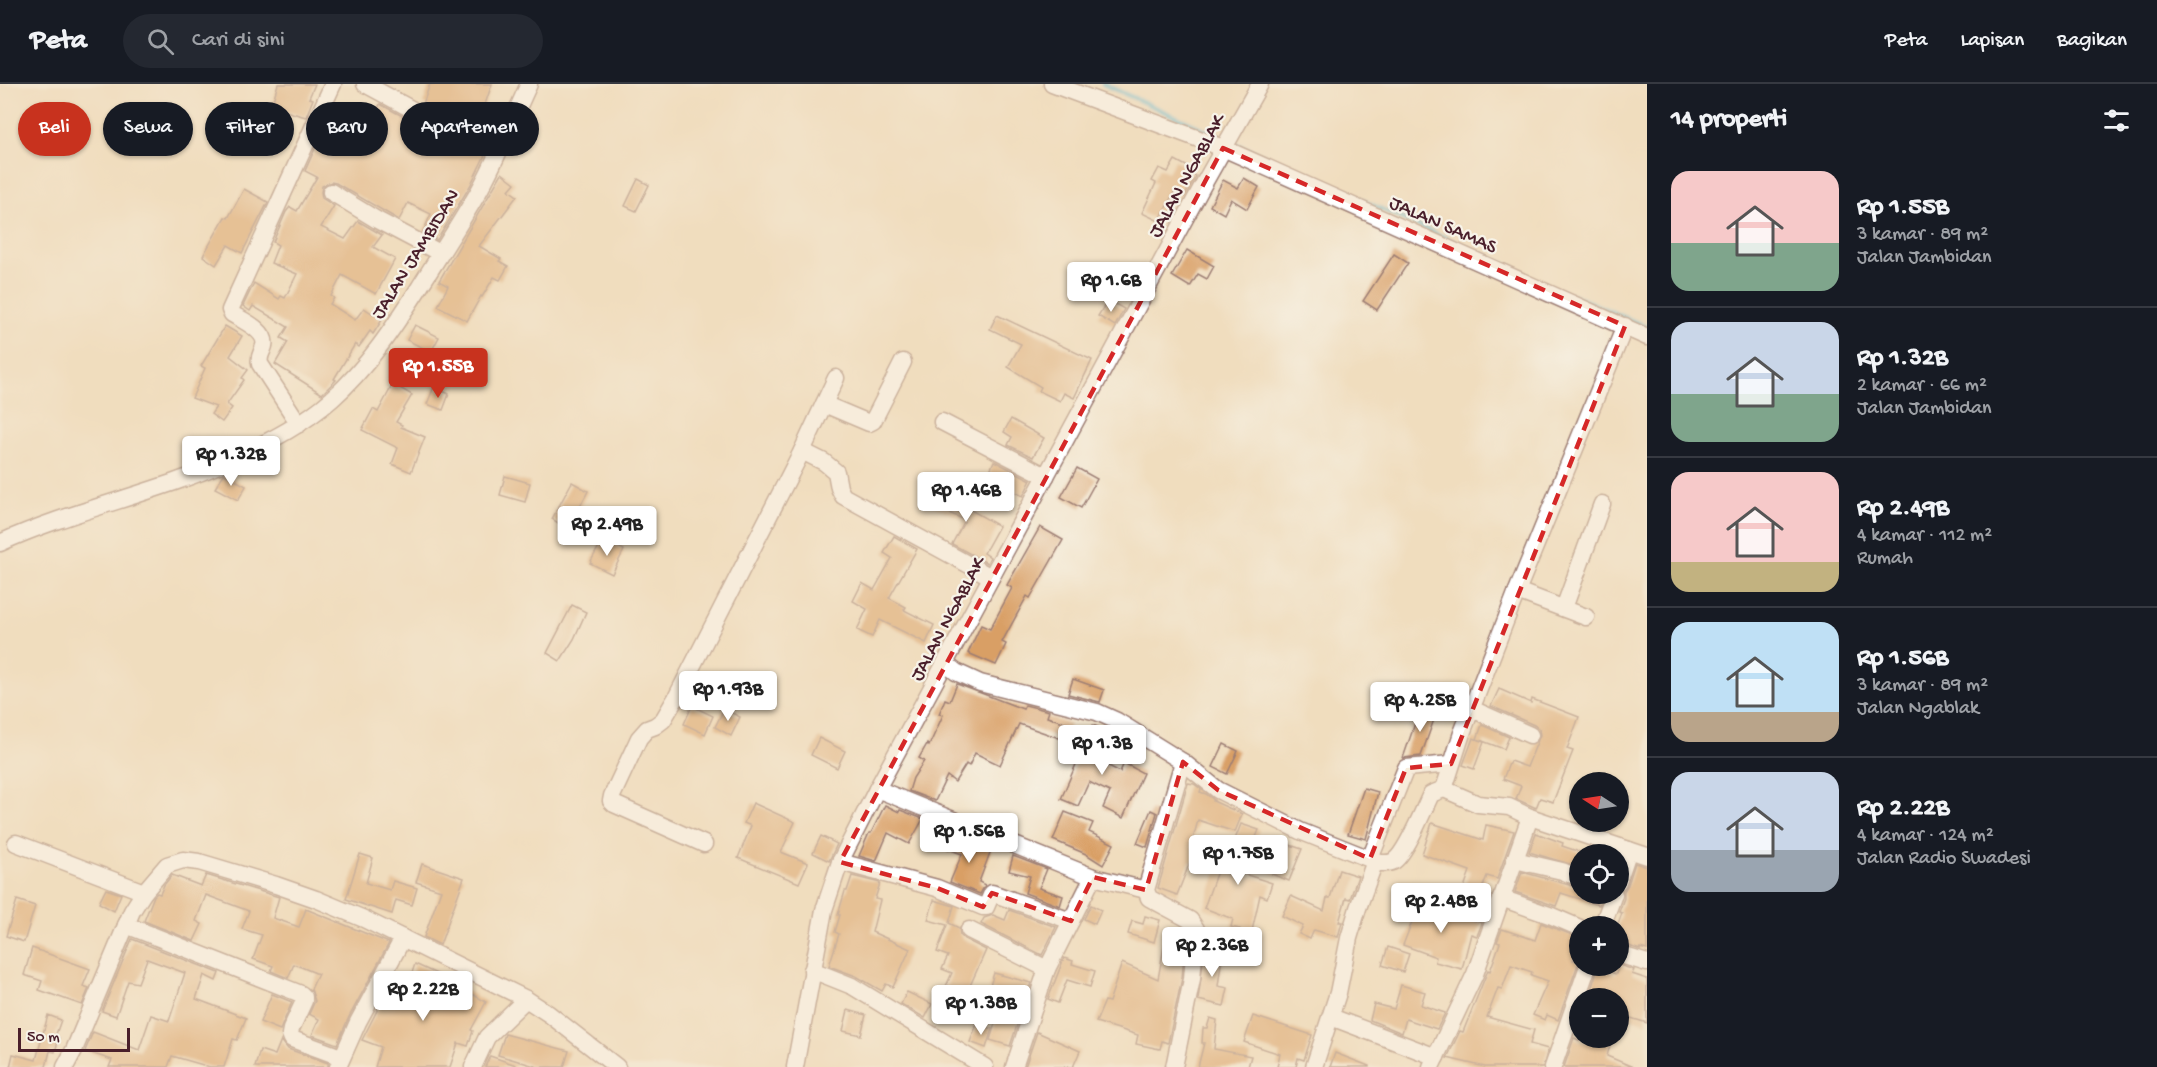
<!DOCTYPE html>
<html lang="id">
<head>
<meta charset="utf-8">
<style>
	:root { --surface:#171b24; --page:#242831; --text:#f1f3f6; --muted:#9ea1a6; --line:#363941; --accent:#c8321e }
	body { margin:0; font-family:"Gochi Hand",sans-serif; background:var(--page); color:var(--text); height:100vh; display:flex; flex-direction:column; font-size:22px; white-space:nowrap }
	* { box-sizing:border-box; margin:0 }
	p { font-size:20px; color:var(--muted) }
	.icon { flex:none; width:33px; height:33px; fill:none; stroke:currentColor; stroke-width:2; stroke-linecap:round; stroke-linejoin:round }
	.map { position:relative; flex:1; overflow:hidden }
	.details { display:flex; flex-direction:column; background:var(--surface); width:510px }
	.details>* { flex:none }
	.top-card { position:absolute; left:18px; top:18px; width:570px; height:54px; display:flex; gap:12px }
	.needle { width:39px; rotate:282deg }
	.controls { position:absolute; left:1569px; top:688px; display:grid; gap:12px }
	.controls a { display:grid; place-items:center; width:60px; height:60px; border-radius:50%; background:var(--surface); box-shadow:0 2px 4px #0004; font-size:30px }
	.scale { position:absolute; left:18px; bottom:15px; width:112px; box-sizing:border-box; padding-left:6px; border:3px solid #4a1f2b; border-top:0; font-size:16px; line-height:21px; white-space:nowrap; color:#4a1f2b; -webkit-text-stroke:4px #f7f3e8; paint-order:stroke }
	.price { position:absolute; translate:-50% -51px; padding:0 14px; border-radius:6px; background:#fff; color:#222; font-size:20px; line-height:39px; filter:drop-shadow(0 2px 3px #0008) }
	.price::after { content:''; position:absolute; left:50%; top:36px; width:18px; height:14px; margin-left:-9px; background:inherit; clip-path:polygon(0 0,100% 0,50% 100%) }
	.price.active { background:var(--accent); color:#fff }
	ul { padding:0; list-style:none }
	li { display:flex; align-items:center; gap:18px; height:150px; padding:0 24px }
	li+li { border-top:2px solid var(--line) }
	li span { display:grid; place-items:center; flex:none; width:168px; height:120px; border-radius:18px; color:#555 }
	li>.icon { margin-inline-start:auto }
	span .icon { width:72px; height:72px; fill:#fffc; stroke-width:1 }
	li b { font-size:26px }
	h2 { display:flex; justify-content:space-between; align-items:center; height:72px; padding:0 24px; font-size:26px }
	.pill { padding:0 21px; border-radius:27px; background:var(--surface); box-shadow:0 2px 4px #0004; font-size:21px; line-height:54px }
	.pill.active { background:var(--accent); color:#fff }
	header { display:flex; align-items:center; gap:36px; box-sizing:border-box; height:84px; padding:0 30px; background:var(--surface); border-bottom:2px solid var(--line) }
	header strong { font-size:28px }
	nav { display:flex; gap:33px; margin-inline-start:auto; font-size:21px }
	.search { width:420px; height:54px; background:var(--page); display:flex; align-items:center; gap:15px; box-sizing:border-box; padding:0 21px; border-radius:33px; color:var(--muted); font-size:22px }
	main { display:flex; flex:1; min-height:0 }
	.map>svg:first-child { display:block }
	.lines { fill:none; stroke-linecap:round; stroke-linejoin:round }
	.stream { stroke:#57b7d5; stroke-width:4.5 }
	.building { fill:#d99f65 }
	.minor-casing { stroke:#9d7e74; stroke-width:19 }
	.minor { stroke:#fff; stroke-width:16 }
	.marked { fill:none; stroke:#d62828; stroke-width:4.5; stroke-dasharray:12 8; stroke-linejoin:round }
	.labels { text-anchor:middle; stroke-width:4.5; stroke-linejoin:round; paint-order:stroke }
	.street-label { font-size:20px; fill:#4a1f2b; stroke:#f7f3e8 }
</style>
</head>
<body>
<header>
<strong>Peta</strong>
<div class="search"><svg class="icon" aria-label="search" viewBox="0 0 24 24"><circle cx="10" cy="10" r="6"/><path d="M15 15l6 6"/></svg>Cari di sini</div>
<nav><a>Peta</a><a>Lapisan</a><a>Bagikan</a></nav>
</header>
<main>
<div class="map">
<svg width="1647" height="983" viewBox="0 0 1647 983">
	<rect width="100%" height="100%" fill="#f7f3e8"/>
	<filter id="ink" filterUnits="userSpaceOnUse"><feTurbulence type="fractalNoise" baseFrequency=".0167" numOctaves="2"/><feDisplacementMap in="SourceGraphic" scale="12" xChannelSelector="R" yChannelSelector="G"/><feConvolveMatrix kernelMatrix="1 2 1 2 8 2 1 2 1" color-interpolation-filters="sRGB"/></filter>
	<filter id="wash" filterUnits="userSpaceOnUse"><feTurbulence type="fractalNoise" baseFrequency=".008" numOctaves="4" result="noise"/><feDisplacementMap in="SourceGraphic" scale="24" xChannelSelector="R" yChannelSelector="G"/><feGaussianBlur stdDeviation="1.35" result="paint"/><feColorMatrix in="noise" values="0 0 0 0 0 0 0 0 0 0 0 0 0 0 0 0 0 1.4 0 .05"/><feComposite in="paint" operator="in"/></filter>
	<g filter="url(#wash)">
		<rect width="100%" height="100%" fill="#f0ddbe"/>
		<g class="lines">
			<g class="stream">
				<polyline points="1103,0 1519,187"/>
				<polyline points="1573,211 1647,243"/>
			</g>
		</g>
		<g id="blocks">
			<g class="building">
				<polygon points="278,0 315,0 309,14 313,15 306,33 271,23"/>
				<polygon points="430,0 492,0 482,29 486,31 481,44 441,29 423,20"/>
				<polygon points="380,20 432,48 486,69 470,102 437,156 423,148 431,130 408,119 399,136 336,99 331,98 322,102 321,108 322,114 334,122 321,143 345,155 358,137 382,151 373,163 395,175 376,210 342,191 331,212 334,214 330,220 355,236 364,224 382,236 373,250 370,247 359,263 355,260 334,295 336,296 322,310 275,280 288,258 281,254 288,243 253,222 250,227 243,222 254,199 279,215 281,212 285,214 297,190 271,179 278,161 273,158 286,128 290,123 297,127 317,93 305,87 327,38 337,23 371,40"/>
				<polygon points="1175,76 1192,85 1190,89 1196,92 1184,113 1174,108 1159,137 1142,129 1156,99 1152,97 1159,84 1168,88"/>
				<polygon points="502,89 515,99 509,106 517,112 479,162 501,175 499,177 508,182 500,196 494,193 482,213 481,212 467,237 438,222 448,202 439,197"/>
				<polygon points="1244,94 1259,103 1247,125 1231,115 1224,130 1210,122 1223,96 1238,104"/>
				<polygon points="638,95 649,101 636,127 625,122"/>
				<polygon points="244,105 268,118 242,169 228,161 216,181 203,172 225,133 228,134"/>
				<polygon points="1187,166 1214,182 1207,195 1198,190 1190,203 1172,192"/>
				<polygon points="1394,170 1408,179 1377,226 1363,217"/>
				<polygon points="1108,216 1124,225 1115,242 1098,232"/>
				<polygon points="997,231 1092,276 1074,314 1064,309 1060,317 1039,307 1041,303 1008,283 1021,260 990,245"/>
				<polygon points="415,241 439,253 431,268 407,256"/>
				<polygon points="225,242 242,252 230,272 248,286 242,294 244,296 227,320 232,324 222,338 211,330 216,323 192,314 205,284 201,282"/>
				<polygon points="393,300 412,311 396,338 402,341 401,343 425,353 411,388 392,380 398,364 362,346 373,325 378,328"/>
				<polygon points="434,303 449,310 443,326 427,320"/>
				<polygon points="1011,335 1044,354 1033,373 1008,361 1012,353 1004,348"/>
				<polygon points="994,377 1031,396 1023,412 1011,406 1014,401 989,389"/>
				<polygon points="1077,384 1097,395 1081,424 1061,413"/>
				<polygon points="224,390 246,402 238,416 215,404"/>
				<polygon points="505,392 530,399 525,418 500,411"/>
				<polygon points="572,398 588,407 576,430 578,432 569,446 552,435"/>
				<polygon points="941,398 960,406 955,417 999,442 984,469 990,473 987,479 952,460 965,436 931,421"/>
				<polygon points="1040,443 1063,456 1030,514 1027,512 1002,558 1006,560 996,581 968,569 981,541 990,545 1012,504 1007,501"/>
				<polygon points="894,452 917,465 889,514 906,523 904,526 934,541 926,559 880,536 872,553 857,546 867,525 853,517 862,499 874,506 892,474 884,469"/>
				<polygon points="603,455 624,466 612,490 590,479"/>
				<polygon points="572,521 586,528 574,555 560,577 547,569"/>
				<polygon points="1073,595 1104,606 1100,618 1068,610"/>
				<polygon points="957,600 1023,625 1025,621 1049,627 1047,633 1070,640 1065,656 1019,640 1000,681 975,669 969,682 966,680 955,698 947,692 935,717 909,707 913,694 924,677 919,674 927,660 929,662 943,631 939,630 945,615 950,617"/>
				<polygon points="1499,605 1531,619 1532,615 1579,633 1567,665 1573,667 1553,718 1540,714 1536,724 1534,723 1516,715 1521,702 1503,695 1510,677 1527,683 1540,651 1539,645 1534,641 1491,622"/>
				<polygon points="692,622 713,632 705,650 684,640"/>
				<polygon points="1421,622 1437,627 1426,658 1421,672 1403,674"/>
				<polygon points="724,625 740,633 731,652 715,643"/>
				<polygon points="1093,641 1112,649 1099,677 1120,688 1124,679 1143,689 1123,734 1103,724 1110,708 1089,698 1078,722 1061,715"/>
				<polygon points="1482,641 1509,653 1504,665 1477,655"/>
				<polygon points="819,654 845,667 837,684 811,671"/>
				<polygon points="1473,654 1484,658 1474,685 1463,681"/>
				<polygon points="1224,660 1238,667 1227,690 1213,683"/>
				<polygon points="1188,699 1194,700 1201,705 1200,708 1206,710 1214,716 1213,717 1242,730 1235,748 1198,736 1191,763 1198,765 1194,779 1190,778 1177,811 1158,804"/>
				<polygon points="1364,704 1378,708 1366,755 1348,750"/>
				<polygon points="753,719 795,738 781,768 808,779 799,799 738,774 751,742 744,739"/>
				<polygon points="885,721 899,728 900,726 923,735 909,760 888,749 876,777 859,772 869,749 871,749"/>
				<polygon points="1151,726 1157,729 1147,763 1137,759"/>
				<polygon points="1065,728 1093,739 1089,748 1114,760 1103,781 1086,770 1053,756"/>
				<polygon points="1432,739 1483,756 1486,741 1514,747 1497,795 1487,792 1478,815 1462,809 1470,787 1422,770"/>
				<polygon points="1241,740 1259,746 1241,789 1272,799 1267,814 1260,811 1250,856 1239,853 1240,845 1231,843 1233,835 1204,824 1217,787 1220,788 1226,770 1229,771"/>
				<polygon points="1536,749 1563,759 1562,762 1580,768 1580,783 1529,768"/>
				<polygon points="821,752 837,760 829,777 813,769"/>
				<polygon points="949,752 991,766 979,798 985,801 980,810 950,798 962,770 945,764"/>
				<polygon points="1284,759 1302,765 1289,797 1272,790"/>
				<polygon points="360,770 373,774 366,799 390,806 393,797 417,804 412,821 396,816 392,830 346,815"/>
				<polygon points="1013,772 1047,785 1039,804 1063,812 1060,822 1025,809 1030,792 1009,787"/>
				<polygon points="1635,779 1647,783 1647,866 1640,864 1640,866 1618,858 1618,840 1622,829 1619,828 1624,814 1624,807 1628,801"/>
				<polygon points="422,780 464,794 440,861 424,853 441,806 416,798"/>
				<polygon points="1339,786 1358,792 1350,815 1346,814 1339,838 1342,838 1338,853 1314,846 1310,855 1299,850 1303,842 1282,832 1291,812 1324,827 1327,814 1330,814"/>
				<polygon points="1522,788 1580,804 1580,810 1603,810 1599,821 1561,809 1556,822 1515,808"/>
				<polygon points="172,791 201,802 206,791 279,813 273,834 299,843 306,825 389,859 349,933 337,960 312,951 319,935 309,930 315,917 311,905 318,890 294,880 288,894 271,887 273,882 253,875 262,851 242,845 249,827 206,811 196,837 202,840 194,857 144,837 154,812 157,809 160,810 164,801"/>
				<polygon points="852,792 880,799 875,815 880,816 872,848 910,865 893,903 886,900 882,907 856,892 829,882 839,850 835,848 840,831 838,831 845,807 847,807"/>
				<polygon points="106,805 121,810 114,827 99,819"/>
				<polygon points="1428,815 1442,819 1439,825 1482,839 1477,852 1471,850 1462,885 1435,878 1436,873 1403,861 1412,838 1406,836 1410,824 1423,828"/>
				<polygon points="17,816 35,822 24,858 6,852"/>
				<polygon points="934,816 954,822 949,839 959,844 960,851 964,855 986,866 956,933 936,924 952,889 942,885 948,872 937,868 947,841 928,836"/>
				<polygon points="1091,821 1101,826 1095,840 1084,835"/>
				<polygon points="1009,826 1056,843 1042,871 981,840 984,834 993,831 1005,836"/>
				<polygon points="1145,832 1160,836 1154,858 1128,850 1132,837 1143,840"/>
				<polygon points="1541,839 1580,854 1580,860 1573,876 1579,877 1558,936 1547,931 1545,936 1533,931 1548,897 1531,891 1532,888 1511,881 1502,905 1498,904 1487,933 1534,946 1530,960 1548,965 1543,983 1485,983 1447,974 1460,947 1463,948 1488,886 1490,887 1500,859 1497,858 1502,845 1535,856"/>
				<polygon points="1166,852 1185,856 1182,894 1168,959 1162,957 1160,965 1136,960 1138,951 1096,938 1105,917 1109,918 1122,879 1158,895"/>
				<polygon points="132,855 219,889 216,897 204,891 196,915 246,934 237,956 233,955 224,983 210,983 172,972 168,983 109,983 112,976 85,967 93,948 139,966 151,931 169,937 185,889 147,875 138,899 128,897 116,932 102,927"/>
				<polygon points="1205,863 1223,865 1218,902 1228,904 1224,922 1198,916"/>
				<polygon points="1388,863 1409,870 1403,888 1382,881"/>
				<polygon points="32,864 90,885 83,902 89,904 82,921 39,906 42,897 24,891"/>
				<polygon points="1064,874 1073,877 1072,880 1095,887 1090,903 1067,896 1058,919 1048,915"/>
				<polygon points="415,880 439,891 486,918 471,946 473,947 468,962 458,959 450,983 375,983 381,963 362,956 390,901 406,906"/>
				<polygon points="1619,881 1634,886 1632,890 1647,895 1647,939 1618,930 1618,915 1588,915 1598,884 1616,890"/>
				<polygon points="994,889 1031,899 1010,962 990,956 1004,910 989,905"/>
				<polygon points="1401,901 1425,908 1421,921 1445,929 1437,945 1406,935 1402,949 1370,936 1374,920 1394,925"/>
				<polygon points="907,908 932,920 925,934 901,920"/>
				<polygon points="272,910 292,918 280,946 260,938"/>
				<polygon points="848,926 866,931 861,951 843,947"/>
				<polygon points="48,931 61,936 55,953 59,954 55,968 50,967 46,983 10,983 13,970 36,976"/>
				<polygon points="1253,932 1312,951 1304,976 1298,974 1296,983 1277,983 1280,970 1244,958"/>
				<polygon points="1210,934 1217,936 1214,965 1251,972 1248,983 1198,983 1204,959 1202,959 1203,944 1207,944"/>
				<polygon points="977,940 992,945 986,964 970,958"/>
				<polygon points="1037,948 1080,967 1073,983 1025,983"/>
				<polygon points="505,950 569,967 564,983 538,983 498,971"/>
				<polygon points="1574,954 1586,959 1587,954 1612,954 1607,972 1633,983 1564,983"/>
				<polygon points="281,956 288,965 328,979 328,983 255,983 260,966 275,971"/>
				<polygon points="1335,969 1369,982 1369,983 1330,983"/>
				<polygon points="490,972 516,981 516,983 485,983"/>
			</g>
		</g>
	</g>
	<g filter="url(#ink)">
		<use href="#blocks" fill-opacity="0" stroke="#9d7e74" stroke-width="1.5"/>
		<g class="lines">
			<defs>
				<g id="minor">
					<polyline points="365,0 437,39 501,63"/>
					<polyline points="1052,0 1223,64 1647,253"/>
					<polyline points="331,108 377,136 440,169"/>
					<polyline points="824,320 869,339 873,337 903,278"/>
					<polyline points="942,338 1046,392"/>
					<path d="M299,340l-39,-60c-2,-8 2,-11 4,-18 4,-15 -22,-26 -32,-32l-2,-4 103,-226"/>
					<polyline points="802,367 824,378 836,388 839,404 843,412 991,493"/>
					<path d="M0,459c77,-35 163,-51 239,-87 33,-16 66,-33 93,-57 35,-31 62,-72 87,-111 20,-32 41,-64 60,-97 19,-34 33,-71 50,-107"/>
					<polyline points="1517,507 1586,533"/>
					<polyline points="1564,524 1602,420"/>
					<path d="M945,579l11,9 24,11 117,29 20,9 66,41 35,28 82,41 80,32c5,0 9,1 14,-2 12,-8 30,-52 37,-67l13,-5 34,15 31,3 21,10 117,39"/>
					<polyline points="1472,625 1530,651"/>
					<polyline points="877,705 1093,793 1146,806"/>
					<polyline points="1444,705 1462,649 1517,507 1625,242"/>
					<polyline points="16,759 144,808"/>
					<polyline points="704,760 614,720 611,717 612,712 639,654 647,645 655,642 663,636 676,614 802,367 836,294"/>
					<polyline points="1370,775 1406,684 1451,680"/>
					<polyline points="1515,776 1562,787 1580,794"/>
					<polyline points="840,778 937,804 983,823 986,823 992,809 1071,837"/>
					<polyline points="1618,798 1629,766"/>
					<polyline points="1501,814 1552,832 1580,844"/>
					<polyline points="126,841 301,910 304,913 304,917 291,945 290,950 292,955 341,973"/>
					<polyline points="1602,843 1614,810"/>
					<polyline points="969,846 1047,885"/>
					<polyline points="1618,870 1647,879"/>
					<polyline points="812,886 852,902 985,983"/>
					<polyline points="1331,933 1436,973"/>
					<polyline points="65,983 74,966 132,827 144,808 167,781 183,776 199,778 276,801 316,815 364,835 526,915 549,930 617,983"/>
					<polyline points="338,983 358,938 403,854"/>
					<polyline points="473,983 487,953 526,915"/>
					<polyline points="795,983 824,826 840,778 877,705 1203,101 1260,0"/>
					<polyline points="1014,983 1047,885 1093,793"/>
					<polyline points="1174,983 1192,895 1196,845 1190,836 1149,814 1146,806 1183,678"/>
					<polyline points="1314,983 1338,909 1349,854 1358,824 1375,777"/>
					<polyline points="1431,983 1475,890 1530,733"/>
					<polyline points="1553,983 1588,882"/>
				</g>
			</defs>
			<use href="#minor" class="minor-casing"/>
			<use href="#minor" class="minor"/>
		</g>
	</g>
	<path d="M0 0H1647V983H0ZM1223,64l402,178 -174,438 -45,4 -36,91 -152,-69 -35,-28 -37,128 -53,-13 -22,44 -79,-28 -9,14 -46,-19 -97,-26z" fill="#f0ddbe" fill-opacity=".55" fill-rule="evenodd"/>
	<path class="marked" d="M1223,64l402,178 -174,438 -45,4 -36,91 -152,-69 -35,-28 -37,128 -53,-13 -22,44 -79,-28 -9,14 -46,-19 -97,-26z"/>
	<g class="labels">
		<g class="street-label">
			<text transform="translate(1185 91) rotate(-61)" y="7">JALAN NGABLAK</text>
			<text transform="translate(1444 139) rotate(24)" y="7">JALAN SAMAS</text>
			<text transform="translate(414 169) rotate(-58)" y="7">JALAN JAMBIDAN</text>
			<text transform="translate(946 534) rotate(-62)" y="7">JALAN NGABLAK</text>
		</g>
	</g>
</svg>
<div class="controls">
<a><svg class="needle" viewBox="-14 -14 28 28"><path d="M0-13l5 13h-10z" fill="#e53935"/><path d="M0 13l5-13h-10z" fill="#9ea1a6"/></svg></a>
<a><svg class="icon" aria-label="locate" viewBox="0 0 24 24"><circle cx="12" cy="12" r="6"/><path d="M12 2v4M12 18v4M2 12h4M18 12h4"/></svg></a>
<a>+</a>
<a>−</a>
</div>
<div class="scale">50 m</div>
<b class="price" style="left:1111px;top:229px">Rp 1.6B</b>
<b class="price active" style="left:438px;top:315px">Rp 1.55B</b>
<b class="price" style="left:231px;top:403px">Rp 1.32B</b>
<b class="price" style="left:966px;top:439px">Rp 1.46B</b>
<b class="price" style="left:607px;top:473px">Rp 2.49B</b>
<b class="price" style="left:728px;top:638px">Rp 1.93B</b>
<b class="price" style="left:1420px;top:649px">Rp 4.25B</b>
<b class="price" style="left:1102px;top:692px">Rp 1.3B</b>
<b class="price" style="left:969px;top:780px">Rp 1.56B</b>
<b class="price" style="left:1238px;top:802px">Rp 1.75B</b>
<b class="price" style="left:1441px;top:850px">Rp 2.48B</b>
<b class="price" style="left:1212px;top:894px">Rp 2.36B</b>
<b class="price" style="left:423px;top:938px">Rp 2.22B</b>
<b class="price" style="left:981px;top:952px">Rp 1.38B</b>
<div class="top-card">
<a class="pill active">Beli</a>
<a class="pill">Sewa</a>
<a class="pill">Filter</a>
<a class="pill">Baru</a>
<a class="pill">Apartemen</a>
</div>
</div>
<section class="details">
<h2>14 properti<svg class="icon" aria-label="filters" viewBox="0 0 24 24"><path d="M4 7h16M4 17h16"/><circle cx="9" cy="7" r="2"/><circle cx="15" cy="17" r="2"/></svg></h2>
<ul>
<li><span style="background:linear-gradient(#f6c9c9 60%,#7fa58c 0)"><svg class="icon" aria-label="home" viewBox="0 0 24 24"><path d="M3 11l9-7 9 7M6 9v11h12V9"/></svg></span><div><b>Rp 1.55B</b><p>3 kamar · 89 m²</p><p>Jalan Jambidan</p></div></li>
<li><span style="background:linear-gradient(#c9d6e8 60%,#7fa58c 0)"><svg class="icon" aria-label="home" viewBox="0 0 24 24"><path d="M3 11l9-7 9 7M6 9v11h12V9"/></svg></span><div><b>Rp 1.32B</b><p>2 kamar · 66 m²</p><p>Jalan Jambidan</p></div></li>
<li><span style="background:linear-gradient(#f6c9c9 75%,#c2b280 0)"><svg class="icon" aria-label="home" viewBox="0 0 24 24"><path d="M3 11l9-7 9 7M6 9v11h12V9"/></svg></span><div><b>Rp 2.49B</b><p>4 kamar · 112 m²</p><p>Rumah</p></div></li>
<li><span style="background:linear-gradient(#bfe0f5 75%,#b9a48a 0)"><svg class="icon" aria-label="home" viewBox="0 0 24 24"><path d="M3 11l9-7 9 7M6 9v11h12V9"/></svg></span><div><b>Rp 1.56B</b><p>3 kamar · 89 m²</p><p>Jalan Ngablak</p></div></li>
<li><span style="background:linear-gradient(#c9d6e8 65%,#9aa5b1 0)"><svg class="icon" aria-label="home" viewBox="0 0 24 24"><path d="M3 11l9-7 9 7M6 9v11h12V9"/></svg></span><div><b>Rp 2.22B</b><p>4 kamar · 124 m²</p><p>Jalan Radio Swadesi</p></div></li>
</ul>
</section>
</main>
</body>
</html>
